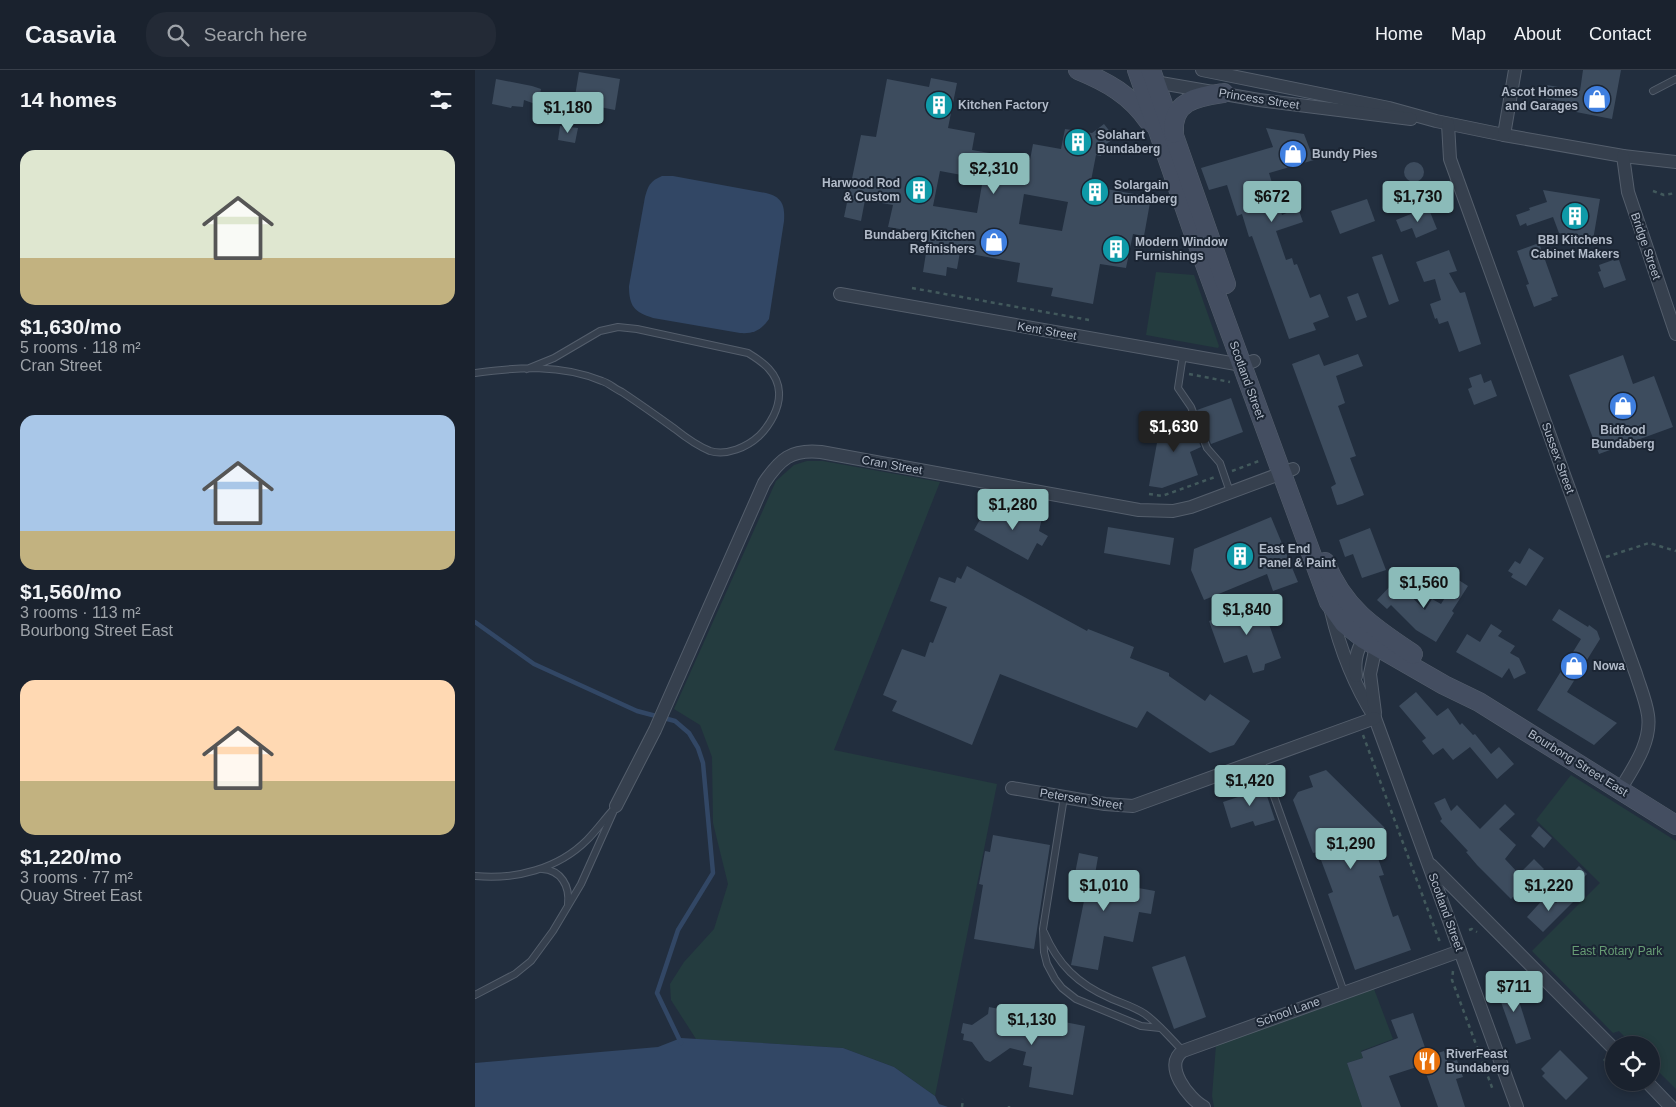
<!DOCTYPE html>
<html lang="en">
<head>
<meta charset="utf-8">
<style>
	:root { --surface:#1a222e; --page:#232a36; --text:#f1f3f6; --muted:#9fa4aa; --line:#383f4a; --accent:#8bbbb9 }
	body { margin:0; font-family:Arial,sans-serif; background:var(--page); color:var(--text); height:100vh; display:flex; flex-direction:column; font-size:19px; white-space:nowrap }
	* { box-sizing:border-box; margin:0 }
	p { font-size:16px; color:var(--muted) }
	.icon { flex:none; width:28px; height:28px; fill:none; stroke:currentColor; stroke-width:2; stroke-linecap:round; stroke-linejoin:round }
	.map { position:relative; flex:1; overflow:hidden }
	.sheet { display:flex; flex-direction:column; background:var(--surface); width:475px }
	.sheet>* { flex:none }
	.controls { position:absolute; left:1130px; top:966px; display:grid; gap:10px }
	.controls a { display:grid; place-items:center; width:55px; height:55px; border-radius:50%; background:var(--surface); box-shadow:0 2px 8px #0003,0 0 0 1px var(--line); font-size:25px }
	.price { position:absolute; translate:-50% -42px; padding:0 11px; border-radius:5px; background:var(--accent); color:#111; font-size:16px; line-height:32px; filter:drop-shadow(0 1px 2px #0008) }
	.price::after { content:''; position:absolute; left:50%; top:30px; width:15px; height:11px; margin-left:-8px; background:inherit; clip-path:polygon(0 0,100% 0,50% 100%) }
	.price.on { background:#222; color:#fff }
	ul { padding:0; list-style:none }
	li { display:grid; align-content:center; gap:10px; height:265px; padding:0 20px }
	li span { display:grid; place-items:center; height:155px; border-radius:15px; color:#555 }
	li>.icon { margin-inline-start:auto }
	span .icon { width:90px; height:90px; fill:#fffc; stroke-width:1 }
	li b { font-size:21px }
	h2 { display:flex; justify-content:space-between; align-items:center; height:60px; padding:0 20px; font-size:21px }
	header { display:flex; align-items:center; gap:30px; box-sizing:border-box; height:70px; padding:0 25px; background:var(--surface); border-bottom:1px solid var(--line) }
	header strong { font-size:24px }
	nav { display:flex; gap:28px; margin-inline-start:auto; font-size:18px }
	.search { width:350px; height:45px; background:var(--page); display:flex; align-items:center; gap:12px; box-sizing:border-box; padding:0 18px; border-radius:20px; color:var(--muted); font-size:19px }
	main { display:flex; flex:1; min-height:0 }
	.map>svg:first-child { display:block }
	.green { fill:#243c3f }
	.water { fill:#324765 }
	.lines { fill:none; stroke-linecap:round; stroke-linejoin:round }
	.stream { stroke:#324765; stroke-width:4.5 }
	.building { fill:#3d4c5e; fill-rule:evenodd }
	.lane-casing { stroke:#545e6c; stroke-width:8 }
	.street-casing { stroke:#545e6c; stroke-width:14 }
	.secondary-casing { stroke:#545e6c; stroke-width:20 }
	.path { stroke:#42595c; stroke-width:2.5; stroke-dasharray:4 4; stroke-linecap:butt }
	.lane { stroke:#36404e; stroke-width:6 }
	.street { stroke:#36404e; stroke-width:12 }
	.secondary { stroke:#444e61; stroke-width:19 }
	.labels { text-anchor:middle; stroke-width:4; stroke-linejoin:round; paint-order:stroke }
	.poi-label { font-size:12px; font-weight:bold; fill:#b2bbc9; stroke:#1b2533; text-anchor:start }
	.street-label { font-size:12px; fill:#b2bbc9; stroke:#1b2533 }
	.park-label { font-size:12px; fill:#679c74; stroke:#1b2533 }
</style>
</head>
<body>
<header>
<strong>Casavia</strong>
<div class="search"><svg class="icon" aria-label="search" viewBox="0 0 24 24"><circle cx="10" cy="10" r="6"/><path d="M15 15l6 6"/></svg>Search here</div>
<nav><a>Home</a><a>Map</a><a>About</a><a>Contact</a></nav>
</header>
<main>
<section class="sheet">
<h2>14 homes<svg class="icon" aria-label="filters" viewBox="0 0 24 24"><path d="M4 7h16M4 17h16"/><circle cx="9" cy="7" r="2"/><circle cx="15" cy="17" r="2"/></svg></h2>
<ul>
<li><span style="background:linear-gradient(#dfe7d0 70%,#c2b280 0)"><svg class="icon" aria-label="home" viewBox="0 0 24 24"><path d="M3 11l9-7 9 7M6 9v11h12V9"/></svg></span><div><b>$1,630/mo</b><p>5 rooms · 118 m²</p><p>Cran Street</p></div></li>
<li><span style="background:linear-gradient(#a9c7e8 75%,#c2b280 0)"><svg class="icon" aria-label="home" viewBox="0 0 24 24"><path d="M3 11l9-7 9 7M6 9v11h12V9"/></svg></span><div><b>$1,560/mo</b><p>3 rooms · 113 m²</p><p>Bourbong Street East</p></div></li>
<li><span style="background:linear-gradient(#ffd9b3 65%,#c2b280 0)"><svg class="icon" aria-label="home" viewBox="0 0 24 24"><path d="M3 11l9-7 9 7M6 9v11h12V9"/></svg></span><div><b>$1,220/mo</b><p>3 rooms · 77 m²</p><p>Quay Street East</p></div></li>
</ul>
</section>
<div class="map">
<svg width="1201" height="1037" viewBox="0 0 1201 1037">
	<rect width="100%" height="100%" fill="#222e3e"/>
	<g class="green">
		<polygon points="681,202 719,205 744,276 743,278 671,265"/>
		<polygon points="332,391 348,391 465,412 359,680 522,714 460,1026 419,997 368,978 221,969 196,930 195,914 209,892 239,859 253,814 238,753 237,687 225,655 199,639 301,411 319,395"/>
		<polygon points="1096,705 1201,771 1201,1019 1176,994 1176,975 1158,975 1144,961 1138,963 1057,881 1125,813 1061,750"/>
		<polygon points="899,919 918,969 886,981 888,988 872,993 887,1037 739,1037 737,1026 741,975"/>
	</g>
	<g class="water">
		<path d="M187,106h11l93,17c16,4 19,12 18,28l-15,98c-8,11 -15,15 -29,14l-87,-15c-19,-6 -24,-12 -24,-32l16,-89c3,-11 5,-16 17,-21z"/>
		<polygon points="206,968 368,978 419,997 460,1026 464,1034 473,1037 0,1037 0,993 183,977"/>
	</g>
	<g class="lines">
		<polyline class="stream" points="0,552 59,594 162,641 200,651 214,663 223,678 228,693 238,803 203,860 182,923 206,973"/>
	</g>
	<g class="building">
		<polygon points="1108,0 1146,0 1137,49 1101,42 1102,34 1069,28 1072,15 1105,21"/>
		<polygon points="104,2 145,9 140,40 99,32"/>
		<path d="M456,8l26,5 -9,45 27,5 -3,17 58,10 3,-16 28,5 4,-20 27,4 12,-9 11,14 -12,8 -2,10 -5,-1 -6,31 61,11 -7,39 -11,-2 -7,34 -26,-4 -7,40 -42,-8 2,-8 -36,-6 3,-19 -60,-11 -3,17 -10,-2 -1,9 -23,-4 6,-38 -41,-7 5,-22 -28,-5 -4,21 -17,-4 17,-82 15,2 11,-58 42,8zM465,101l43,8 -6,34 -44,-7zM549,124l44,8 -6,29 -43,-7z"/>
		<polygon points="21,9 57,16 66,19 63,35 49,30 48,37 37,36 36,38 17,34"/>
		<polygon points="85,56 103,58 100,73 83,70"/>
		<polygon points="791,58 829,64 839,90 794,103 807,145 823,138 828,152 801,161 811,190 817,188 819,195 822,194 835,228 845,224 854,247 838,253 841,260 814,269 777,166 774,167 767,144 762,146 752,115 734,120 726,98 798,77"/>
		<circle cx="939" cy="102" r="10"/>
		<polygon points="1068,120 1125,129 1118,170 1084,163 1078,147 1052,156 1051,153 1045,156 1041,145 1055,140 1054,138 1072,132"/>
		<polygon points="892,129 900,151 865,164 856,141"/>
		<polygon points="953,137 962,159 941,168 937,158 926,162 921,150"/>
		<polygon points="1064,173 1083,226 1076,228 1077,230 1059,237 1051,215 1054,214 1042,181"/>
		<polygon points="974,180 982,201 974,203 985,223 990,222 1006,274 984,282 973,251 964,254 962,248 960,249 955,234 966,230 960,209 949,212 941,192"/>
		<polygon points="907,184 924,231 914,235 897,187"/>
		<polygon points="1138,190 1139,191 1144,190 1151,210 1129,218 1123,202 1126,201 1124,195"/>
		<polygon points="883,223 892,247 881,251 872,227"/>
		<polygon points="844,284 849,296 883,284 888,296 861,306 870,333 863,336 881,386 875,388 889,425 867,434 862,435 856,417 861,414 817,294"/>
		<polygon points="1148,285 1158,314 1179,306 1198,357 1124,384 1094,305"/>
		<polygon points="1006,304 1009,313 1016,310 1022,326 999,335 993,319 997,317 994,308"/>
		<polygon points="756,328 768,362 736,374 722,340"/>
		<polygon points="687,346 716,352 726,377 715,382 723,405 687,418 674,416"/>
		<polygon points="511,439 522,445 525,440 534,445 537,439 546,444 567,448 564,461 573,466 567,476 562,473 553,490 499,460"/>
		<polygon points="796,447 823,512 798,521 792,504 729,530 716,500 719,479"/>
		<polygon points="633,457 699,468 695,495 629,483"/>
		<polygon points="895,458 911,500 887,508 878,484 870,487 864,470"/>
		<polygon points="1054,478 1069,488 1051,516 1036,507 1038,504 1033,501 1040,491 1045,494"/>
		<polygon points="492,496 612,561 613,559 659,577 655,588 694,603 694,606 730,631 735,624 775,651 759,675 735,683 672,641 662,658 525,604 497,675 417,641 422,631 408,625 427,579 450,587 455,572 458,573 472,537 455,531 464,507 480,513 482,507 486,509"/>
		<polygon points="982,509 993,516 977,541 979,543 961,572 941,560 916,535 912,539 902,530 920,511 950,540 957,529 966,534"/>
		<polygon points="791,528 796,541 790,543 806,588 790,594 789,600 778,603 772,585 749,593 734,551"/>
		<polygon points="1084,539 1113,557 1114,555 1122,561 1125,569 1092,622 1142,653 1119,675 1062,640 1106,569 1077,550"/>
		<polygon points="1016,554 1027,561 1023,566 1040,576 1035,583 1044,588 1051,603 1039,609 1034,598 1027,608 981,582 992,564 1005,572"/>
		<polygon points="941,622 962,646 973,638 985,655 987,653 998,665 1000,664 1016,684 1024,677 1039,694 1022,709 995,677 978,690 968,678 958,685 947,671 951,668 924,636"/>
		<polygon points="851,700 910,758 894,763 909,805 904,806 918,847 923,845 936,880 880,900 853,824 858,822 843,782 838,783 818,730 823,722 838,717 834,706"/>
		<polygon points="786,708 800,750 780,756 778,751 756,758 748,732 775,723 772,713"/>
		<polygon points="970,728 976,741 982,735 1005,759 1030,734 1040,744 1024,759 1041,775 1030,789 1044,804 1059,789 1069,799 1057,811 1055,809 1036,829 1002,795 991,782 993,781 965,751 967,749 959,733"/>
		<polygon points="1064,756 1077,768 1069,778 1056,766"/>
		<polygon points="518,765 575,775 559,879 499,869 508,815 504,814 510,781 515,782"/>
		<polygon points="604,783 623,787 619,810 680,821 676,844 664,842 658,872 629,866 623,900 596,895 609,831 595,829"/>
		<polygon points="1104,796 1112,804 1102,815 1093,807"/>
		<polygon points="1090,824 1098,832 1068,862 1052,847 1072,825 1081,833"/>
		<polygon points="710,886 731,947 699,959 677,897"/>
		<polygon points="1038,912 1056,969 1041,974 1021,918"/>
		<polygon points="514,937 557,945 557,943 570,945 569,948 610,956 598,1025 554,1017 557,997 548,995 551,982 535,978 515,992 510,990 497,972 488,970 489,964 486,963 488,953 497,955 513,944"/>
		<polygon points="938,943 953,986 969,981 973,993 982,990 988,1007 981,1009 990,1037 963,1037 948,995 914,1006 926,1037 887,1037 872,993 888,988 886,982 923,968 916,950"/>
		<polygon points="1085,980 1113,1008 1091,1030 1067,1006 1070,1003 1066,999"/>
	</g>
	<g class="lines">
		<defs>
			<g id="lane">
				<polyline points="1178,21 1201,9"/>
				<polyline points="708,285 703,318 716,337 732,378 745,393 755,422"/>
				<path d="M0,303c43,-6 86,-9 127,8 7,2 13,8 20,11 18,12 35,24 53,37 10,8 23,17 35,22 17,5 37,-4 49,-15 11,-11 21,-28 20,-44 -1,-19 -16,-30 -31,-39l-111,-24 -19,-2 -18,4 -46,27 -27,11"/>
				<polyline points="786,690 869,922"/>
				<polyline points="589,727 568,859 569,882 572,894 580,909 587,918 601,929 666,956 685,958"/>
				<path d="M67,799c19,1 28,17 26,35"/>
				<path d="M0,806c40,4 83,-7 112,-36 9,-9 17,-20 25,-29"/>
				<path d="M569,862c14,33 34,52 66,66 11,5 25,9 35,16 14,10 26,25 38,37"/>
				<polyline points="0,925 40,904 56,891 78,861 106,814 141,736"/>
			</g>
			<g id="street">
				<polyline points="727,0 914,38 961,51 1029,65 1148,86 1201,92"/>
				<polyline points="674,11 784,30 936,49"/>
				<path d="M973,54l2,35 186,515c4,13 10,27 12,41 4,27 -15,53 -28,75"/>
				<polyline points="1029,65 1040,0"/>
				<polyline points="1148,86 1153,122 1201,264"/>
				<polyline points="365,224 767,295 779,291"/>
				<path d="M856,541c9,38 23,74 44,107l142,389"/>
				<path d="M881,606c-2,-15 1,-30 12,-41"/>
				<polyline points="900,643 895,604 901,576 901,569"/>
				<polyline points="537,718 630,734 658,736 900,648"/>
				<path d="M141,736l39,-76 109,-247c16,-24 27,-34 57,-31l318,58 34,1 18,-4 102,-38"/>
				<polyline points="956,795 1139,979"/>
				<polyline points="1172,1012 1196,1037"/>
				<path d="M729,1037c-15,-8 -42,-42 -21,-56l277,-100"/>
			</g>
			<g id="secondary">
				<path d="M603,0c29,12 53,25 71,52"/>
				<polyline points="662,0 716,156 854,532 869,553 889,569 969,615 1004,632 1201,755"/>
				<polyline points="676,0 751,214"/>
				<path d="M699,63c-3,-33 25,-36 50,-40"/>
				<path d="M850,492c19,47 49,66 88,92"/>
			</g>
		</defs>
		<use href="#lane" class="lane-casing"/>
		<use href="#street" class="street-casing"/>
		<use href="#secondary" class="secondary-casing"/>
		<g class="path">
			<polyline points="1178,121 1189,125 1201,123"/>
			<polyline points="437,218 614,250"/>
			<polyline points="714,304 755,312"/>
			<polyline points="757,401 784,391"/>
			<polyline points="674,424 687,426 740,407"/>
			<polyline points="1131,487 1174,473 1201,481"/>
			<polyline points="888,665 964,870 967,868"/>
			<polyline points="994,860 997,859 1002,862"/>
			<polyline points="978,901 977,910 1018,1020"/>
			<polyline points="1129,989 1139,999"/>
			<polyline points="1152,1012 1161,1022"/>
			<polyline points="487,1037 488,1029"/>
			<polyline points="534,1037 534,1036"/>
		</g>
		<use href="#lane" class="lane"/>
		<use href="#street" class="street"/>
		<use href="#secondary" class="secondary"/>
	</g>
	<defs>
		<symbol id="shop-disc" viewBox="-11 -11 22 22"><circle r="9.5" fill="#3f7fe0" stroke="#1b2533"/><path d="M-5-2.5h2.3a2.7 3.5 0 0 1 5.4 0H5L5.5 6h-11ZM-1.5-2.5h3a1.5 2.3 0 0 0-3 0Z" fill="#fff"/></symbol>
		<symbol id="building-disc" viewBox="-11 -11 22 22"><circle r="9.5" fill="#0f9aa8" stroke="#1b2533"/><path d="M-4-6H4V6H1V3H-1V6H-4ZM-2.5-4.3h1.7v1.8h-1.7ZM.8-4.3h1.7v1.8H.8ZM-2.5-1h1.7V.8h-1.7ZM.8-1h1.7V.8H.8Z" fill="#fff"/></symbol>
		<symbol id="restaurant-disc" viewBox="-11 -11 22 22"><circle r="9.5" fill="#e8710a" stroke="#1b2533"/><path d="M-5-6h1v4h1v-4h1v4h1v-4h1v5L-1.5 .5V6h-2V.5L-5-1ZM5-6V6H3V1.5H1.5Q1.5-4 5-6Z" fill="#fff"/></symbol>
	</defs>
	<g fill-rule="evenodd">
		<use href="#shop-disc" x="1106" y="13" width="32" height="32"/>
		<use href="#building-disc" x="448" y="19" width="32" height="32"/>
		<use href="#building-disc" x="587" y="56" width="32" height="32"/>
		<use href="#shop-disc" x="802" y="68" width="32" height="32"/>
		<use href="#building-disc" x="428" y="104" width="32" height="32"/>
		<use href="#building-disc" x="604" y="106" width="32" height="32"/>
		<use href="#building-disc" x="1084" y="130" width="32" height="32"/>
		<use href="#shop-disc" x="503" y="156" width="32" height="32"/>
		<use href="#building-disc" x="625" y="163" width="32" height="32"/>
		<use href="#shop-disc" x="1132" y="320" width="32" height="32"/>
		<use href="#building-disc" x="749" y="470" width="32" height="32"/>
		<use href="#shop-disc" x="1083" y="580" width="32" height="32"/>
		<use href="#restaurant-disc" x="936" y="975" width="32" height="32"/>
	</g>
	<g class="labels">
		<g class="poi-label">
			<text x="1103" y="26" text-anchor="end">Ascot Homes<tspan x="1103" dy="14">and Garages</tspan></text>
			<text x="483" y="39">Kitchen Factory</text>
			<text x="622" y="69">Solahart<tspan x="622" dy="14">Bundaberg</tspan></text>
			<text x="837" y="88">Bundy Pies</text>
			<text x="425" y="117" text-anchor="end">Harwood Rod<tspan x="425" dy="14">&amp; Custom</tspan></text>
			<text x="639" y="119">Solargain<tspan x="639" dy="14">Bundaberg</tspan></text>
			<text x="500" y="169" text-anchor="end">Bundaberg Kitchen<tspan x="500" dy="14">Refinishers</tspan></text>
			<text x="1100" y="174" text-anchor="middle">BBI Kitchens<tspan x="1100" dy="14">Cabinet Makers</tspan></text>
			<text x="660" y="176">Modern Window<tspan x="660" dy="14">Furnishings</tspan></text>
			<text x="1148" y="364" text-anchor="middle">Bidfood<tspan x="1148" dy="14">Bundaberg</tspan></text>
			<text x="784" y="483">East End<tspan x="784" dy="14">Panel &amp; Paint</tspan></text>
			<text x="1118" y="600">Nowa</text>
			<text x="971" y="988">RiverFeast<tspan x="971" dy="14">Bundaberg</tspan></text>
		</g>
		<g class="street-label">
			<text transform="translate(784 29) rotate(9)" y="4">Princess Street</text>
			<text transform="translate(1171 176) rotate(71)" y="4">Bridge Street</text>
			<text transform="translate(572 261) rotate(10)" y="4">Kent Street</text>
			<text transform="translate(772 310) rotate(70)" y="4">Scotland Street</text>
			<text transform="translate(1083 388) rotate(70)" y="4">Sussex Street</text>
			<text transform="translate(417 395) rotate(10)" y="4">Cran Street</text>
			<text transform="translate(1103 693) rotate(32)" y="4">Bourbong Street East</text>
			<text transform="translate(606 729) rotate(9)" y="4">Petersen Street</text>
			<text transform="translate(971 842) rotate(70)" y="4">Scotland Street</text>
			<text transform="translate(813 942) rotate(-20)" y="4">School Lane</text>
		</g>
		<g class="park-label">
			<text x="1142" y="885">East Rotary Park</text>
		</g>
	</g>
</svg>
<div class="controls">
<a><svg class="icon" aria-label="locate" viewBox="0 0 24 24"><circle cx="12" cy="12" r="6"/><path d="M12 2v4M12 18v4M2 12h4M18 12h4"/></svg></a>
</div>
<b class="price" style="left:93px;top:64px">$1,180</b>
<b class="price" style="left:519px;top:125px">$2,310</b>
<b class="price" style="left:797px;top:153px">$672</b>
<b class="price" style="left:943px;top:153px">$1,730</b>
<b class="price on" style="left:699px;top:383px">$1,630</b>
<b class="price" style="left:538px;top:461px">$1,280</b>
<b class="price" style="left:949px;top:539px">$1,560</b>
<b class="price" style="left:772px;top:566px">$1,840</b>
<b class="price" style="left:775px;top:737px">$1,420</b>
<b class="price" style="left:876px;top:800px">$1,290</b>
<b class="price" style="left:629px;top:842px">$1,010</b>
<b class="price" style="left:1074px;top:842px">$1,220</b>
<b class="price" style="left:1039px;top:943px">$711</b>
<b class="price" style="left:557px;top:976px">$1,130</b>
</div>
</main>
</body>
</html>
